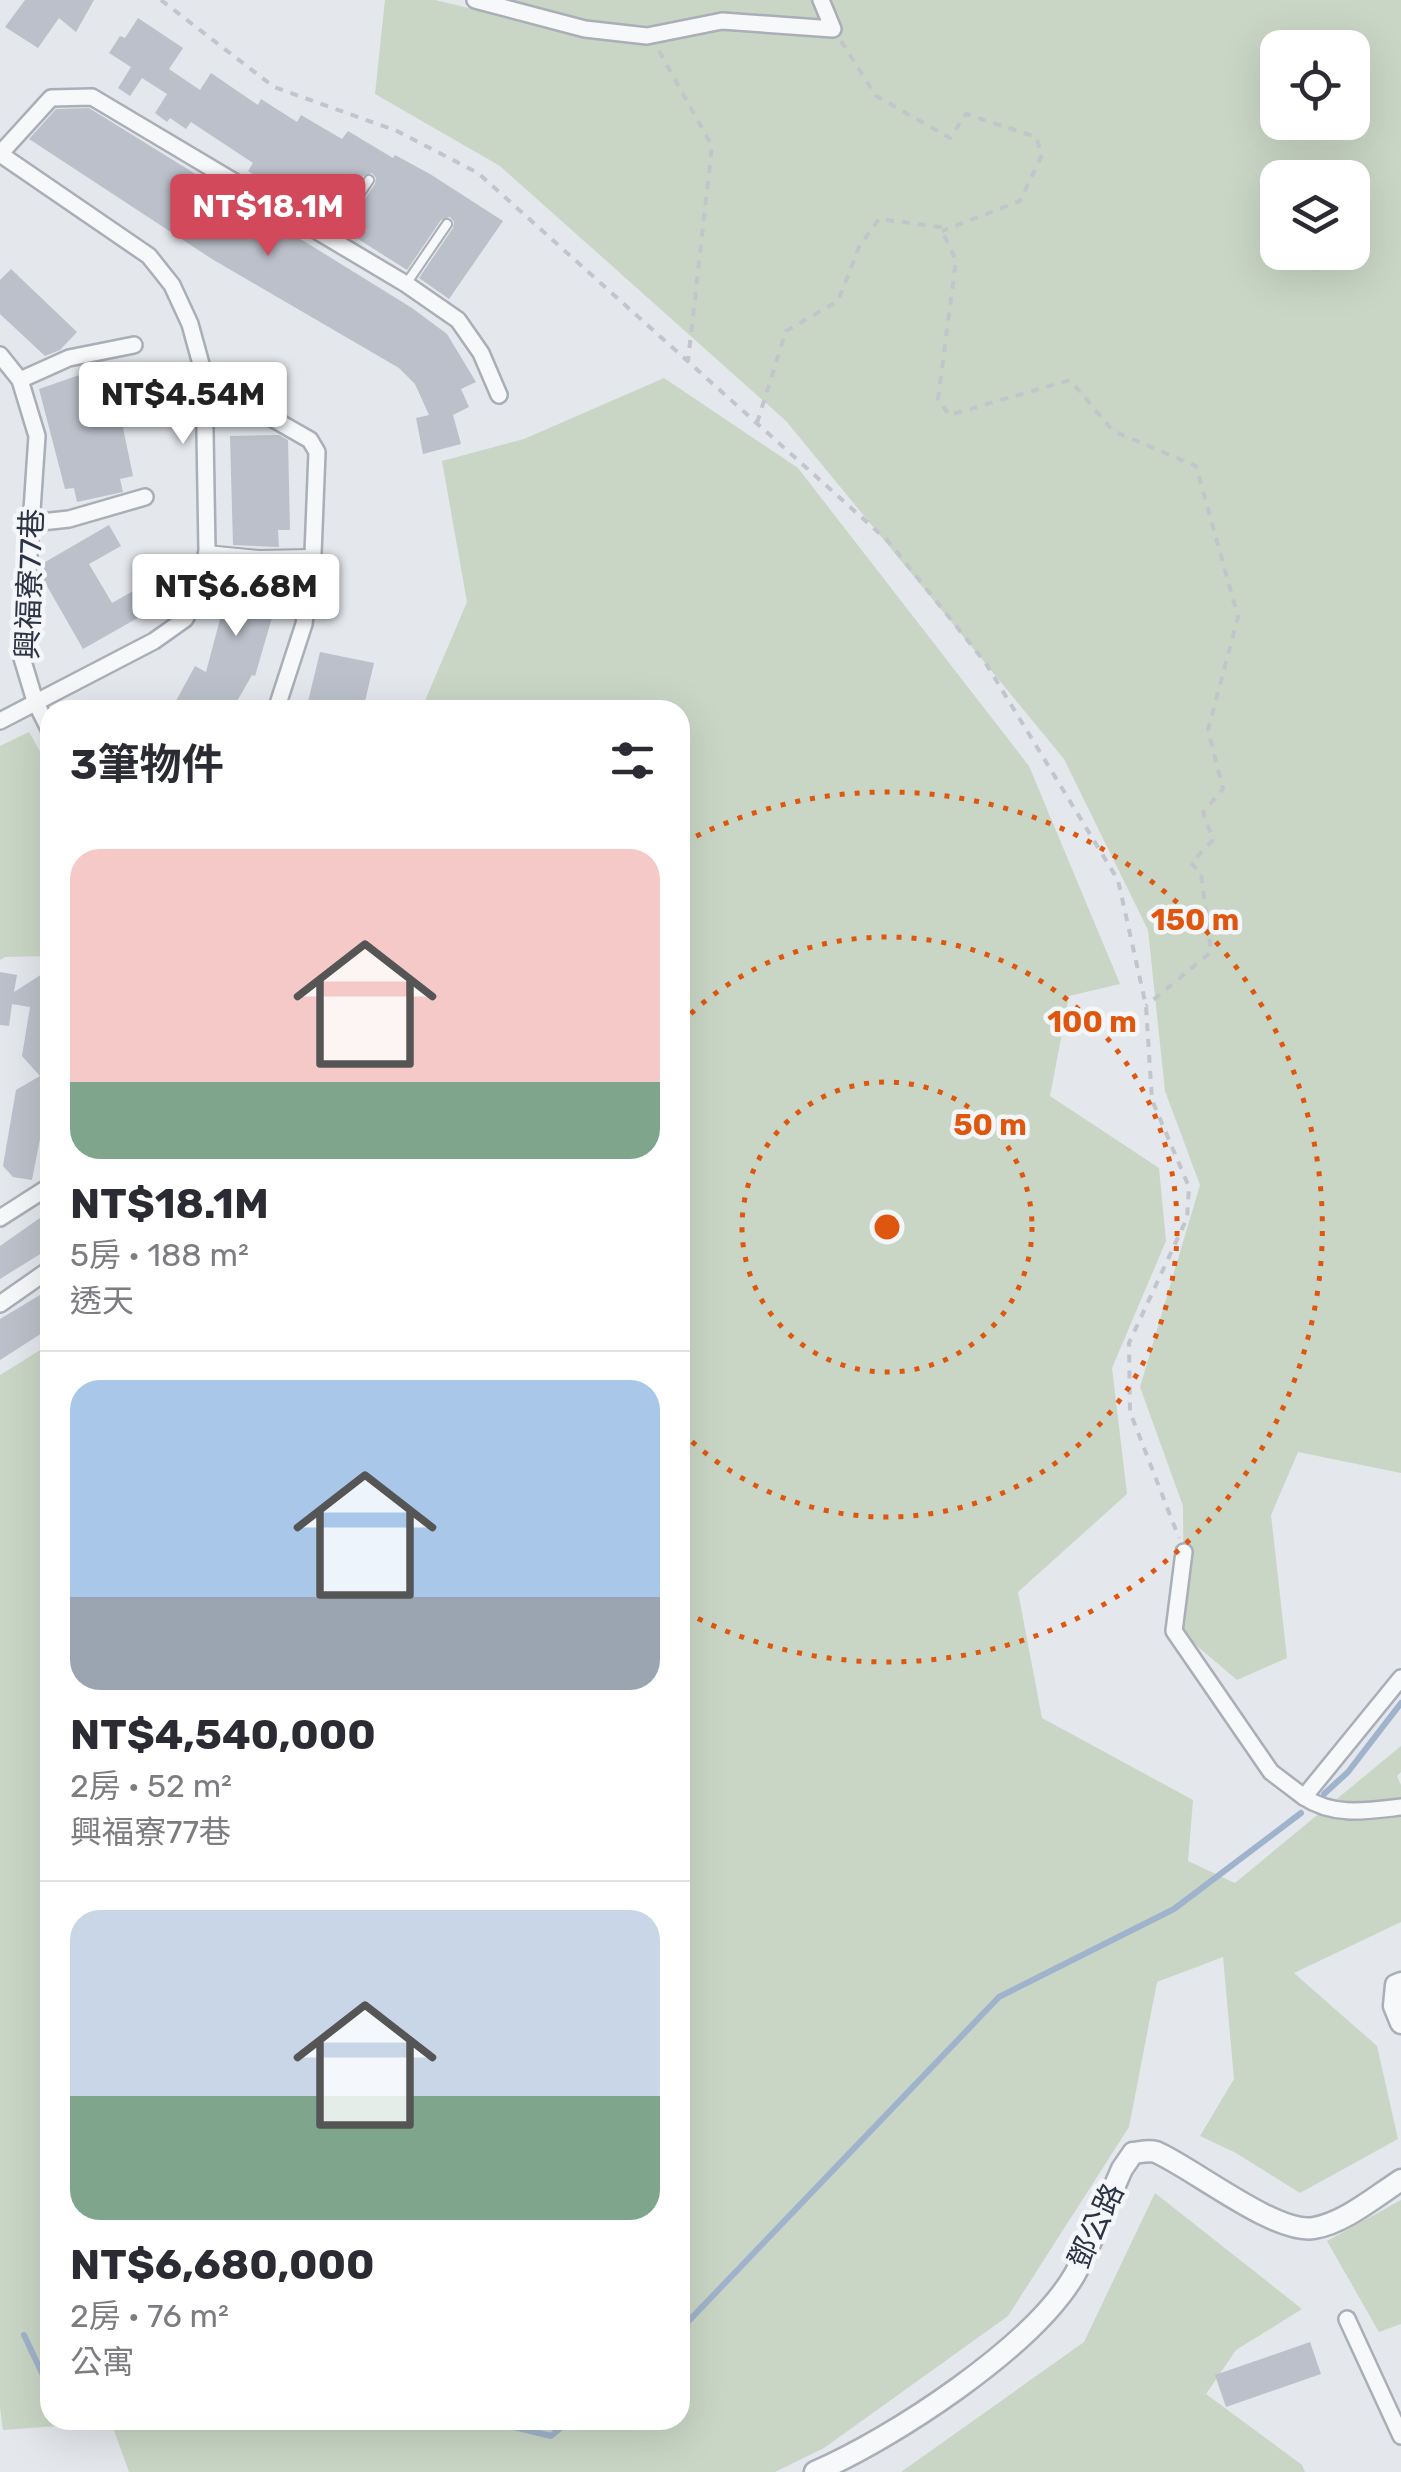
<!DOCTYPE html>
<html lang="zh-TW">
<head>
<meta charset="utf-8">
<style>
	:root { --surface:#fff; --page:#f7f7f7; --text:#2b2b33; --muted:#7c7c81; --line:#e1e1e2; --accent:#d1495b }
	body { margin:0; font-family:Rubik,"Noto Sans TC",sans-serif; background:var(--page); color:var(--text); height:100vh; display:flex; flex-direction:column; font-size:38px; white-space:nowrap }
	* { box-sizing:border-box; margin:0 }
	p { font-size:32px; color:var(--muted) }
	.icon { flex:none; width:55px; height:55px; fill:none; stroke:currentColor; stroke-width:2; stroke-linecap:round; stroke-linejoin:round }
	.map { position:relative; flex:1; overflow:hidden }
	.drawer { position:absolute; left:40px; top:700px; width:650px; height:1730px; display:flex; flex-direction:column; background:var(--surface); border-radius:30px; box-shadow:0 10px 40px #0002 }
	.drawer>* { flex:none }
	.buttons { position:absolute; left:1260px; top:30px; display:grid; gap:20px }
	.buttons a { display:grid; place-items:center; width:110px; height:110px; border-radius:20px; background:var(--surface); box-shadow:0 10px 40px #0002; font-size:50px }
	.price { position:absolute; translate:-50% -85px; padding:0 22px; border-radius:10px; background:#fff; color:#222; font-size:32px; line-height:65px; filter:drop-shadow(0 2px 5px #0008) }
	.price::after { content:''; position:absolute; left:50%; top:60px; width:30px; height:22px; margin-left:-15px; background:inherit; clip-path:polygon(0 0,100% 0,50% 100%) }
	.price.active { background:var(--accent); color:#fff }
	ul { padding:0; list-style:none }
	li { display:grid; align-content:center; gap:20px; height:530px; padding:0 30px }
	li+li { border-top:2px solid var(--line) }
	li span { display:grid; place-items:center; height:310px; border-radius:30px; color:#555 }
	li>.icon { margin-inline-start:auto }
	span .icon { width:180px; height:180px; fill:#fffc; stroke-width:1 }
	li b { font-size:42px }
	h2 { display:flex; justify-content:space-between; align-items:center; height:120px; padding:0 30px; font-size:42px }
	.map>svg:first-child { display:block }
	.green { fill:#c9d6c5; fill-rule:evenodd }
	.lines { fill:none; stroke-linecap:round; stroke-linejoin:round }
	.stream { stroke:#9fb4cc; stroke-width:6 }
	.building { fill:#bbc0ca }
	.service-casing { stroke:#a9aeb7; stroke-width:12 }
	.minor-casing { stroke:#a9aeb7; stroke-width:20 }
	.tertiary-casing { stroke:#a9aeb7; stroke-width:25 }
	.path { stroke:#c2c5cb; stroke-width:4; stroke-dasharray:8 8; stroke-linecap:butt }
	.service { stroke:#f7f8fa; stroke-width:8 }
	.minor { stroke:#f7f8fa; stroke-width:15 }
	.tertiary { stroke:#f7f8fa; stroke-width:20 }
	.ring { fill:none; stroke:#df570f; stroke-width:5; stroke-dasharray:5 10 }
	.labels { text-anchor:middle; stroke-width:9; stroke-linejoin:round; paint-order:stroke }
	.street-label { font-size:30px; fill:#2b3445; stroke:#f4f6f9 }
	.centre { fill:#df570f; stroke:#f4f6f9; stroke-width:5 }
	.ring-label { font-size:30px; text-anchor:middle; font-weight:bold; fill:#df570f; stroke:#f4f6f9; stroke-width:9; stroke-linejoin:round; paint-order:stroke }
</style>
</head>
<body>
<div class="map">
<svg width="1401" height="2472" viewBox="0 0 1401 2472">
	<rect width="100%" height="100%" fill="#e4e7ec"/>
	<g class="green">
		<path d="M385,0h50l87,21 -18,-21h897v1473l-103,-21 -27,63 16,143 -50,22 -53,-45 -1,-129 -43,-119 60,-202 -35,-94 -17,-161 -84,-171 -278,-338 -286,-255 -125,-72zM1278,48h74v74h-74zM1278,178h74v74h-74z"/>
		<polygon points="664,378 798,468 1029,766 1120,984 1069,996 1050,1096 1159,1168 1166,1241 1112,1368 1127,1494 1018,1592 1042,1718 1193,1800 1188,1861 1235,1883 1401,1746 1401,1772 1397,1776 1401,1785 1401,1922 1294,1973 1377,2046 1398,2139 1300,2193 1236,2153 1200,2136 1234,2079 1223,1957 1157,1982 1129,2127 1008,2316 824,2448 775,2472 129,2472 111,2422 3,2430 0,2407 0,1375 50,1344 50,2420 680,2420 680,710 421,710 467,602 442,461 524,439"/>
		<polygon points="29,732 50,769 50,956 5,957 0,960 0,746"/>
		<polygon points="1155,2193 1302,2309 1236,2350 1206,2394 1302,2465 1305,2472 901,2472 1084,2342"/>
		<polygon points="1401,2200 1401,2324 1379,2332 1327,2241"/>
	</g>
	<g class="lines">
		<g class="stream">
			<polyline points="1324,1794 1348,1772 1401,1703"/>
			<polyline points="680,2330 999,1997 1174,1909 1301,1813"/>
			<polyline points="24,2335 50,2390"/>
			<polyline points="485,2420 551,2436 570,2420"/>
		</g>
	</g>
	<g class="building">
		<polygon points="25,0 94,0 76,32 59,18 38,48 5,27"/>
		<polygon points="138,18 183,48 169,69 200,90 211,73 258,105 261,99 297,122 301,115 342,139 348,131 393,158 395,155 430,174 503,221 449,299 419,278 453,228 454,222 450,217 441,220 407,270 344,230 375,184 376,178 372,173 363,176 331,222 248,171 253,163 191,122 186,129 170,118 167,122 155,113 167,94 142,78 130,96 118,88 131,67 109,53 120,36 125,38"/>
		<polygon points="89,108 412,308 447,334 476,382 461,389 469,407 453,415 461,444 423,454 416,418 429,415 415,384 399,368 212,259 29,139 56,109"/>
		<polygon points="11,269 77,332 60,350 45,356 0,314 0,280"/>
		<polygon points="88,372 99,398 116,394 133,476 120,479 123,492 77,502 74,488 65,489 39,389"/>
		<polygon points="279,435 288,440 290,530 278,530 279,547 233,545 230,436"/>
		<polygon points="109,525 121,546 89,564 112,603 144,585 157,607 83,649 39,572 40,565"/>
		<polygon points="231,560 279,562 280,590 255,676 252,675 232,710 171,710 195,666 206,672 227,593 231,594"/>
		<polygon points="320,652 374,663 363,710 306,710"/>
		<polygon points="50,969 50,1087 32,1180 13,1177 3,1166 16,1090 40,1076 22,1056 30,1007 12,1004 9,1026 0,1025 0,972 17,975 14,992"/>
		<polygon points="50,1211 50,1248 0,1279 0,1246"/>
		<polygon points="50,1289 50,1328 0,1360 0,1319"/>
		<polygon points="1310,2342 1321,2374 1226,2407 1215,2375"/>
	</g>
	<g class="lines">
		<defs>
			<g id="service">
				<polyline points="328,240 369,180"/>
				<polyline points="406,284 447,224"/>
				<polyline points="207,550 259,555 312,554"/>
			</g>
			<g id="minor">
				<polyline points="475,0 585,29 647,36 722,21 833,29 821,0"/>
				<polyline points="0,154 149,256 172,285 190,324 204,375 207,550 202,585 185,619 154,641 0,721"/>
				<polyline points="0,154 51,98 92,97 406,284 458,320 481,353 499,395"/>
				<polyline points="0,355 20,380 37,436 22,658 35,701 50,731"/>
				<polyline points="20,380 69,358 134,345"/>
				<polyline points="205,414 261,412 310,440 317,452 313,554 304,624 276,710"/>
				<polyline points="32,523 69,519 145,497"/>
				<polyline points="0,1218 50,1186"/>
				<polyline points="0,1304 50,1269"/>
				<polyline points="1184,1552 1174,1631 1271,1772 1304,1797 1401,1678"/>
				<path d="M1304,1797c30,20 63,14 97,10"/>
				<polyline points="1347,2319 1401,2436"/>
			</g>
			<g id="tertiary">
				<polyline points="1401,1983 1396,1985 1394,2006 1401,2023"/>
				<path d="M815,2472c77,-33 218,-125 260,-198 18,-33 32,-71 47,-105l11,-16c8,-1 16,-3 23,-1 37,16 120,83 158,76 30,-5 61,-31 87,-48"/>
			</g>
		</defs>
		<use href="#service" class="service-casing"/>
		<use href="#minor" class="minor-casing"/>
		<use href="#tertiary" class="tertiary-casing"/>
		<g class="path">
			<polyline points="161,0 274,87 397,131 478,173 888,541 985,662 1118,880 1146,1006 1152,1100 1189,1187 1187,1218 1129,1343 1130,1412 1179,1538"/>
			<polyline points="841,41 876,96 950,138 966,114 1036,137 1042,155 1020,201 942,231"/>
			<polyline points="659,51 712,146 688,361"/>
			<polyline points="757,423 786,331 838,301 859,247 879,219 940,227 956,260 938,399 949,415 1070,380 1113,431 1196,466 1238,617 1208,730 1223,789 1203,812 1213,840 1191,863 1201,874 1211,952 1146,1006"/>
		</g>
		<use href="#service" class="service"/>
		<use href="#minor" class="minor"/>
		<use href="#tertiary" class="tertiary"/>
	</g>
	<g class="ring">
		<circle cx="887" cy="1227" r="145"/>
		<path d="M680 1024A290 290 0 1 1 680 1430"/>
		<path d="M683 843A435 435 0 1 1 683 1611"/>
	</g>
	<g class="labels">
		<g class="street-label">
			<text transform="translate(30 584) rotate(-88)" y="10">興福寮77巷</text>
			<text transform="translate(1096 2226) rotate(-65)" y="10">鄧公路</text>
		</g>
	</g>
	<circle cx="887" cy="1227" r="15" class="centre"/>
	<g class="ring-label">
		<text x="1195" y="930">150 m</text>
		<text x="1092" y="1032">100 m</text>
		<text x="990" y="1135">50 m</text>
	</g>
</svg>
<div class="buttons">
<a><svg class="icon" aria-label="locate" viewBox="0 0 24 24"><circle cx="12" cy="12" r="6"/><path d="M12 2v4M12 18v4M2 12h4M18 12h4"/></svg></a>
<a><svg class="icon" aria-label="layers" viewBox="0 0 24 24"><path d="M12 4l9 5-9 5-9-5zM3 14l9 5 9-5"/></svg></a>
</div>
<b class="price active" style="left:268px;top:259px">NT$18.1M</b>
<b class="price" style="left:183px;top:447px">NT$4.54M</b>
<b class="price" style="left:236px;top:639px">NT$6.68M</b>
<section class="drawer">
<h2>3筆物件<svg class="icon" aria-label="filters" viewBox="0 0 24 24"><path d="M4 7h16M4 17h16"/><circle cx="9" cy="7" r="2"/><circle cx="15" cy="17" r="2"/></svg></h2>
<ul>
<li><span style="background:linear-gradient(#f6c9c9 75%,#7fa58c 0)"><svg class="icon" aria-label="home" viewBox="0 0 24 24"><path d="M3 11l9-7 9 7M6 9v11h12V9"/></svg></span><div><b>NT$18.1M</b><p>5房 · 188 m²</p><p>透天</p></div></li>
<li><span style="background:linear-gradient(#a9c7e8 70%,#9aa5b1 0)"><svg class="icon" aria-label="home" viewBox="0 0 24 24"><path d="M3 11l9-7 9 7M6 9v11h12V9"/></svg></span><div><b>NT$4,540,000</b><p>2房 · 52 m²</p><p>興福寮77巷</p></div></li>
<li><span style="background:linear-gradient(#c9d6e8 60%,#7fa58c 0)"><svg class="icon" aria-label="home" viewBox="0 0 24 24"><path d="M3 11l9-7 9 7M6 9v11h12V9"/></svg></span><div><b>NT$6,680,000</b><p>2房 · 76 m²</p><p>公寓</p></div></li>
</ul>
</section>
</div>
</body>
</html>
